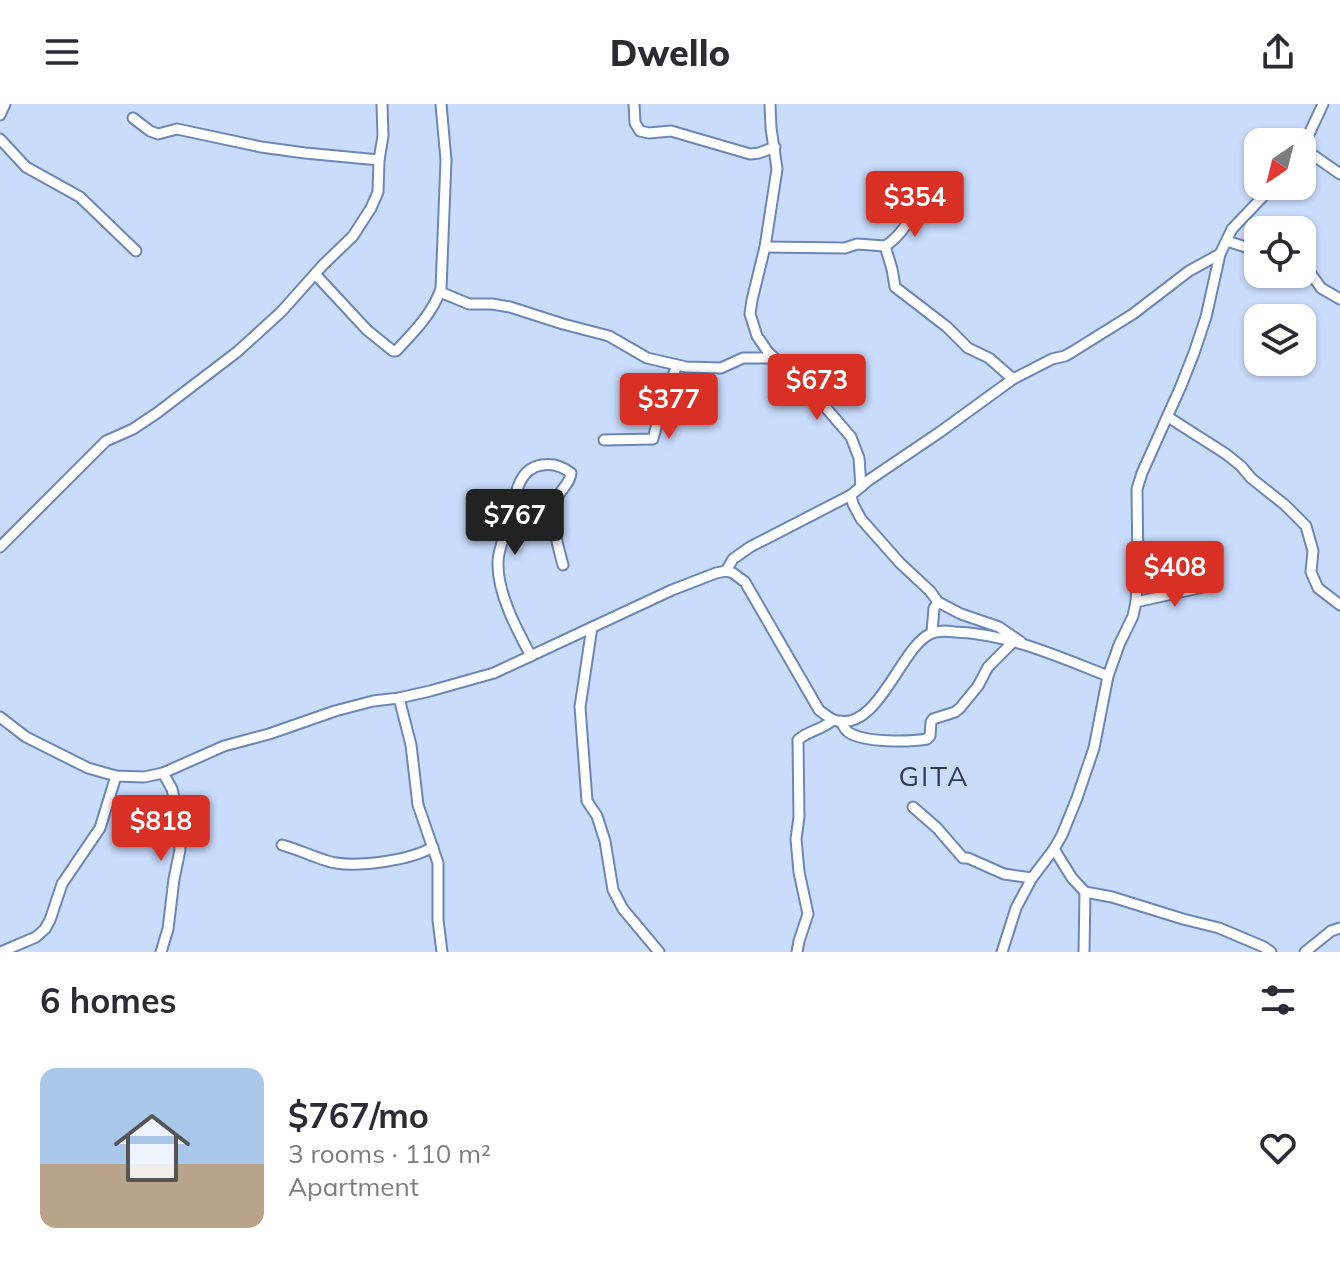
<!DOCTYPE html>
<html lang="en">
<head>
<meta charset="utf-8">
<style>
	:root { --surface:#fff; --page:#f7f7f7; --text:#2b2b33; --muted:#7c7c81; --line:#e1e1e2; --accent:#d93025 }
	body { margin:0; font-family:Mulish,sans-serif; background:var(--page); color:var(--text); height:100vh; display:flex; flex-direction:column; font-size:30px; white-space:nowrap }
	* { box-sizing:border-box; margin:0 }
	p { font-size:26px; color:var(--muted) }
	.icon { flex:none; width:44px; height:44px; fill:none; stroke:currentColor; stroke-width:2; stroke-linecap:round; stroke-linejoin:round }
	.map { position:relative; height:848px; overflow:hidden }
	.side { display:flex; flex-direction:column; background:var(--surface); flex:1 }
	.side>* { flex:none }
	.needle { width:52px; rotate:215deg }
	.buttons { position:absolute; left:1244px; top:24px; display:grid; gap:16px }
	.buttons a { display:grid; place-items:center; width:72px; height:72px; border-radius:16px; background:var(--surface); box-shadow:0 2px 6px #0004; font-size:40px }
	.price { position:absolute; translate:-50% -68px; padding:0 18px; border-radius:8px; background:var(--accent); color:#fff; font-size:26px; line-height:52px; filter:drop-shadow(0 2px 4px #0008) }
	.price::after { content:''; position:absolute; left:50%; top:48px; width:24px; height:18px; margin-left:-12px; background:inherit; clip-path:polygon(0 0,100% 0,50% 100%) }
	.price.on { background:#222; color:#fff }
	ul { padding:0; list-style:none }
	li { display:flex; align-items:center; gap:24px; height:200px; padding:0 40px }
	li+li { border-top:2px solid var(--line) }
	li span { display:grid; place-items:center; flex:none; width:224px; height:160px; border-radius:16px; color:#555 }
	li>.icon { margin-inline-start:auto }
	span .icon { width:96px; height:96px; fill:#fffc; stroke-width:1 }
	li b { font-size:34px }
	h2 { display:flex; justify-content:space-between; align-items:center; height:96px; padding:0 40px; font-size:34px }
	header { display:flex; justify-content:space-between; align-items:center; height:104px; padding:0 40px; background:var(--surface); font-size:36px; font-weight:800 }
	.map>svg:first-child { display:block }
	.lines { fill:none; stroke-linecap:round; stroke-linejoin:round }
	.minor-casing { stroke:#6b86b7; stroke-width:13 }
	.minor { stroke:#fff; stroke-width:9 }
	.labels { text-anchor:middle; stroke-width:8; stroke-linejoin:round; paint-order:stroke }
	.quarter-label { font-size:28px; letter-spacing:2px; fill:#2f3b50; stroke:#c9dcfc }
</style>
</head>
<body>
<header><svg class="icon" aria-label="menu" viewBox="0 0 24 24"><path d="M4 6h16M4 12h16M4 18h16"/></svg>Dwello<svg class="icon" aria-label="share" viewBox="0 0 24 24"><path d="M12 15V3M7 8l5-5 5 5M5 13v7h14v-7"/></svg></header>
<div class="map">
<svg width="1340" height="848" viewBox="0 0 1340 848">
	<rect width="100%" height="100%" fill="#c9dcfc"/>
	<g class="lines">
		<defs>
			<g id="minor">
				<polyline points="634,0 635,19 640,27 649,29 671,27 750,50 759,49 775,43"/>
				<polyline points="770,0 771,24 777,65 765,143 752,196 750,210 757,232 768,248 814,290 851,333 859,354 861,383"/>
				<polyline points="0,11 5,0"/>
				<polyline points="133,14 150,27 158,30 177,25 261,43 305,49 379,56"/>
				<polyline points="0,35 26,63 80,93 136,147"/>
				<polyline points="1303,44 1340,70"/>
				<polyline points="1302,45 1323,0"/>
				<polyline points="1227,137 1258,147"/>
				<polyline points="885,142 892,165 895,183 947,223 968,244 989,254 1013,275"/>
				<path d="M765,143l80,1 12,-4 28,2c9,-5 24,-21 26,-33 1,-8 -2,-13 1,-21l6,-1 8,3"/>
				<polyline points="1302,161 1307,164 1321,184 1340,195"/>
				<path d="M315,170l52,56 26,21h3c18,-19 36,-37 45,-62l5,-129 -5,-56"/>
				<polyline points="440,188 469,200 492,200 510,203 563,220 609,232 647,254 686,263 721,264 743,254 773,254"/>
				<polyline points="1168,313 1226,350 1241,362 1251,374 1285,401 1306,422 1313,447 1311,468 1318,484 1340,501"/>
				<polyline points="604,336 653,335 662,300 677,261"/>
				<polyline points="851,391 853,400 861,415 900,459 930,487 938,498 961,510 999,523 1021,538"/>
				<polyline points="0,443 106,337 133,325 157,309 237,248 281,208 323,161 353,132 371,104 378,88 379,56 383,32 382,0"/>
				<polyline points="726,467 733,455 750,443 851,391 869,376 940,328 1013,275 1052,255 1065,252 1072,248 1133,210 1189,167 1220,150"/>
				<polyline points="1136,498 1208,482"/>
				<polyline points="592,523 580,603 587,697 597,712 605,737 613,786 623,805 659,848"/>
				<polyline points="932,528 934,504 938,498"/>
				<path d="M531,552c-14,-26 -34,-63 -33,-94 0,-12 6,-24 10,-36 7,-21 6,-57 34,-61 11,-2 20,1 29,8 -1,12 -12,17 -15,28 -6,20 2,45 7,64"/>
				<polyline points="399,594 411,641 418,701 438,759 438,816 442,848"/>
				<path d="M0,613l26,20 62,31 28,8 28,1 19,-4 61,-27 45,-12 66,-23 38,-10 26,-3 31,-7 64,-18 178,-83 44,-17 10,-2 7,2 12,9 74,128c4,3 10,8 15,10 43,15 66,-72 96,-86 8,-4 17,-3 25,-2 54,2 104,25 153,44"/>
				<path d="M841,617c3,6 2,7 7,11 16,11 61,10 79,7l3,-3 1,-14 2,-3 22,-7 5,-4 18,-22 10,-19 25,-25"/>
				<polyline points="913,703 937,724 963,754 968,754 1004,770 1032,774"/>
				<path d="M282,741c16,4 40,16 54,18 26,4 75,-3 97,-16"/>
				<polyline points="1054,745 1072,774 1085,788 1112,793 1183,815 1219,824 1264,843 1271,848"/>
				<polyline points="1,848 36,833 45,825 50,816 62,780 100,724 116,672"/>
				<polyline points="161,848 168,825 174,775 180,746 179,716 175,699 172,685 163,669"/>
				<path d="M797,848l2,-11 9,-27 -9,-42 -3,-33 3,-22 -1,-77c9,-9 24,-10 35,-20"/>
				<polyline points="1002,848 1016,804 1032,774 1054,745 1062,731 1077,694 1094,644 1108,572 1119,541 1133,512 1136,498 1138,465 1137,385 1142,369 1181,282 1194,249 1206,213 1220,150 1232,125 1273,82"/>
				<polyline points="1084,848 1085,788"/>
				<polyline points="1305,848 1331,827 1340,824"/>
			</g>
		</defs>
		<use href="#minor" class="minor-casing"/>
		<use href="#minor" class="minor"/>
	</g>
	<g class="labels">
		<g class="quarter-label">
			<text x="934" y="682">GITA</text>
		</g>
	</g>
</svg>
<div class="buttons">
<a><svg class="needle" viewBox="-14 -14 28 28"><path d="M0-13l5 13h-10z" fill="#e53935"/><path d="M0 13l5-13h-10z" fill="#7c7c81"/></svg></a>
<a><svg class="icon" aria-label="locate" viewBox="0 0 24 24"><circle cx="12" cy="12" r="6"/><path d="M12 2v4M12 18v4M2 12h4M18 12h4"/></svg></a>
<a><svg class="icon" aria-label="layers" viewBox="0 0 24 24"><path d="M12 4l9 5-9 5-9-5zM3 14l9 5 9-5"/></svg></a>
</div>
<b class="price" style="left:915px;top:135px">$354</b>
<b class="price" style="left:817px;top:318px">$673</b>
<b class="price" style="left:669px;top:337px">$377</b>
<b class="price on" style="left:515px;top:453px">$767</b>
<b class="price" style="left:1175px;top:505px">$408</b>
<b class="price" style="left:161px;top:759px">$818</b>
</div>
<section class="side">
<h2>6 homes<svg class="icon" aria-label="filters" viewBox="0 0 24 24"><path d="M4 7h16M4 17h16"/><circle cx="9" cy="7" r="2"/><circle cx="15" cy="17" r="2"/></svg></h2>
<ul>
<li><span style="background:linear-gradient(#a9c7e8 60%,#b9a48a 0)"><svg class="icon" aria-label="home" viewBox="0 0 24 24"><path d="M3 11l9-7 9 7M6 9v11h12V9"/></svg></span><div><b>$767/mo</b><p>3 rooms · 110 m²</p><p>Apartment</p></div><svg class="icon" aria-label="heart" viewBox="0 0 24 24"><path d="M12 20l-8-8c-3-5 5-10 8-4 3-6 11-1 8 4z"/></svg></li>
</ul>
</section>
</body>
</html>
